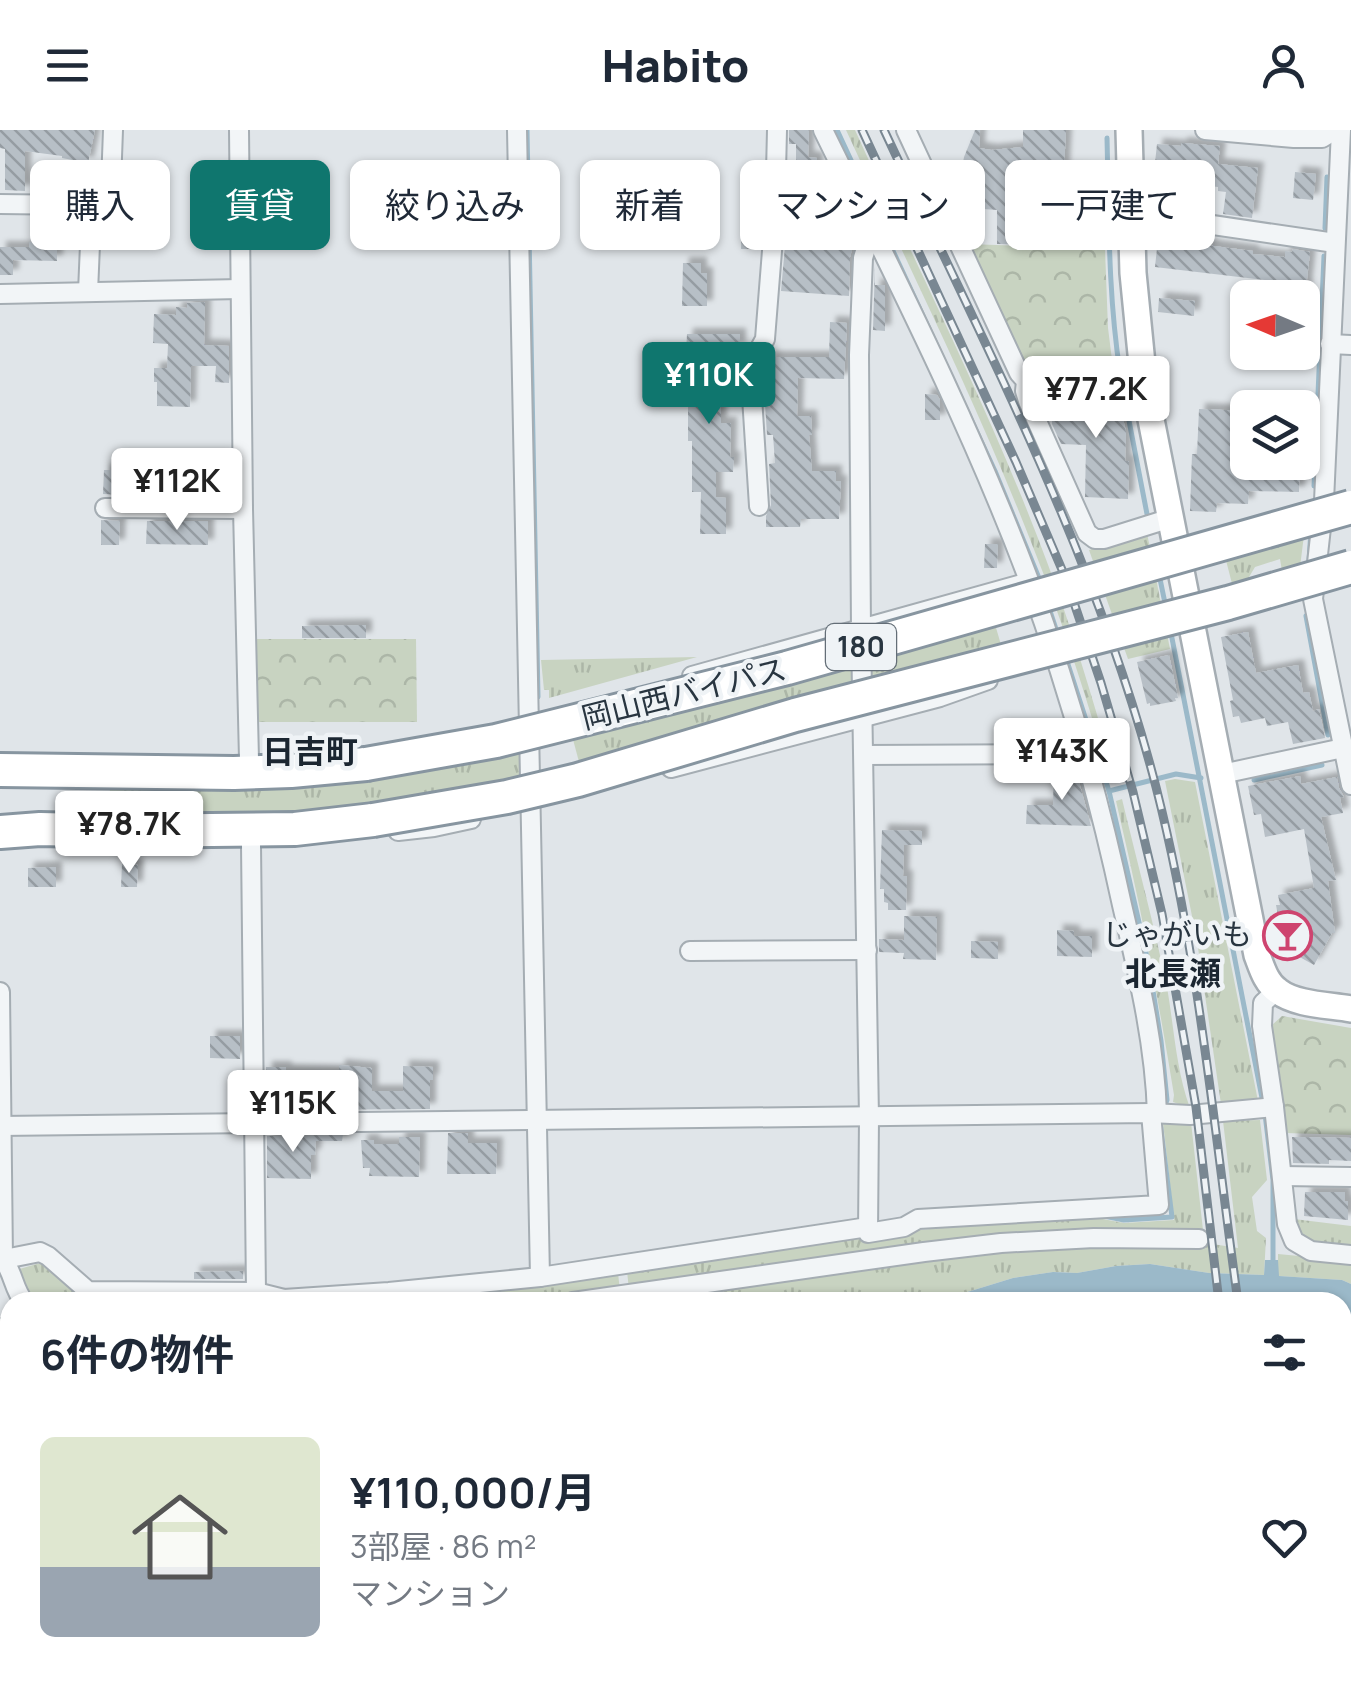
<!DOCTYPE html>
<html lang="ja">
<head>
<meta charset="utf-8">
<style>
	:root { --surface:#fff; --page:#f2f2f3; --text:#1f2937; --muted:#747a83; --accent:#0f766e }
	body { margin:0; font-family:Manrope,"Noto Sans JP",sans-serif; background:var(--page); color:var(--text); height:100vh; display:flex; flex-direction:column; font-size:38px; white-space:nowrap }
	* { box-sizing:border-box; margin:0 }
	p { font-size:32px; color:var(--muted) }
	.icon { flex:none; width:55px; height:55px; fill:none; stroke:currentColor; stroke-width:2; stroke-linecap:round; stroke-linejoin:round }
	.map { position:relative; flex:1; overflow:hidden }
	.panel { position:absolute; left:0px; top:1162px; width:1352px; height:392px; display:flex; flex-direction:column; background:var(--surface); border-radius:30px 30px 0 0; box-shadow:0 2px 8px #0004 }
	.panel>* { flex:none }
	.hud { position:absolute; left:30px; top:30px; width:1292px; height:90px; display:flex; gap:20px }
	.needle { width:65px; rotate:272deg }
	.tools { position:absolute; left:1230px; top:150px; display:grid; gap:20px }
	.tools a { display:grid; place-items:center; width:90px; height:90px; border-radius:15px; background:var(--surface); box-shadow:0 2px 8px #0004; font-size:50px }
	.price { position:absolute; translate:-50% -85px; padding:0 22px; border-radius:10px; background:#fff; color:#222; font-size:32px; line-height:65px; filter:drop-shadow(0 2px 5px #0008) }
	.price::after { content:''; position:absolute; left:50%; top:60px; width:30px; height:22px; margin-left:-15px; background:inherit; clip-path:polygon(0 0,100% 0,50% 100%) }
	.price.active { background:var(--accent); color:#fff }
	ul { padding:0; list-style:none }
	li { display:flex; align-items:center; gap:30px; height:250px; padding:0 40px }
	li span { display:grid; place-items:center; flex:none; width:280px; height:200px; border-radius:15px; color:#555 }
	li>.icon { margin-inline-start:auto }
	span .icon { width:120px; height:120px; fill:#fffc; stroke-width:1 }
	li b { font-size:42px }
	h2 { display:flex; justify-content:space-between; align-items:center; height:120px; padding:0 40px; font-size:42px }
	.tag { padding:0 35px; border-radius:15px; background:var(--surface); box-shadow:0 2px 8px #0004; font-size:35px; line-height:90px }
	.tag.active { background:var(--accent); color:#fff }
	header { display:flex; justify-content:space-between; align-items:center; height:130px; padding:0 40px; background:var(--surface); font-size:45px; font-weight:800 }
	.map>svg:first-child { display:block }
	.grass { fill:url(#grass-tufts) }
	.park { fill:url(#park-crowns) }
	.water { fill:#9bb9c9 }
	.lines { fill:none; stroke-linecap:round; stroke-linejoin:round }
	.stream { stroke:#9bb9c9; stroke-width:5 }
	.building { fill:url(#building-back-hatch); filter:url(#shadow) }
	.street-casing { stroke:#a5adb3; stroke-width:22 }
	.secondary-casing { stroke:#a5adb3; stroke-width:30 }
	.highway-casing { stroke:#8795a0; stroke-width:38 }
	.street { stroke:#f2f5f7; stroke-width:18 }
	.secondary { stroke:#fff; stroke-width:25 }
	.highway { stroke:#fff; stroke-width:32 }
	.rail-casing { stroke:#798792; stroke-width:9 }
	.rail { stroke:#eff3f6; stroke-width:5; stroke-dasharray:15; stroke-linecap:butt }
	.highway-bridge-casing { stroke:#8795a0; stroke-width:38; stroke-linecap:butt }
	.highway-bridge { stroke:#fff; stroke-width:32 }
	.labels { text-anchor:middle; stroke-width:9; stroke-linejoin:round; paint-order:stroke }
	.shield { fill:#eff3f6; stroke:#646e77; stroke-width:2.5 }
	.shield-label { font-size:28px; font-weight:bold; fill:#283540 }
	.street-label { font-size:30px; fill:#283540; stroke:#eff3f6 }
	.poi-label { font-size:30px; fill:#283540; stroke:#eff3f6; text-anchor:end }
	.neighbourhood-label { font-size:32px; font-weight:bold; fill:#1b2631; stroke:#eff3f6 }
</style>
</head>
<body>
<header><svg class="icon" aria-label="menu" viewBox="0 0 24 24"><path d="M4 6h16M4 12h16M4 18h16"/></svg>Habito<svg class="icon" aria-label="person" viewBox="0 0 24 24"><circle cx="12" cy="8" r="4"/><path d="M4 21q1-7 8-7t8 7"/></svg></header>
<div class="map">
<svg width="1351" height="1553" viewBox="0 0 1351 1553">
	<defs>
		<pattern id="grass-tufts" width="24" height="20" patternUnits="userSpaceOnUse" patternTransform="scale(2.5)"><rect width="24" height="20" fill="#c8d3c1"/><path d="M3 7l-1-3M5 7V3M7 7l1-3M15 17l-1-3M17 17v-4M19 17l1-3" fill="none" stroke="#acb6a7"/></pattern>
		<pattern id="park-crowns" width="20" height="18" patternUnits="userSpaceOnUse" patternTransform="scale(2.5)"><rect width="20" height="18" fill="#c8d3c1"/><path d="M2 6a3 3 0 1 1 6 0M12 15a3 3 0 1 1 6 0" fill="none" stroke="#acb6a7"/></pattern>
		<pattern id="building-back-hatch" width="6" height="6" patternUnits="userSpaceOnUse" patternTransform="scale(2.5)"><rect width="6" height="6" fill="#b7bfc6"/><path d="M-1 5l2 2M0 0l6 6M5-1l2 2" fill="none" stroke="#959ca2"/></pattern>
		<filter id="shadow"><feDropShadow dx="6" dy="-6" stdDeviation="2.5" flood-color="#0004"/></filter>
	</defs>
	<rect width="100%" height="100%" fill="#e0e5e9"/>
	<g class="grass">
		<path d="M846,0h9c65,144 137,284 192,432 27,72 48,145 69,218l-4,1 -2,-3c-23,-78 -47,-156 -77,-231 -55,-142 -124,-279 -187,-417z"/>
		<polygon points="1307,381 1297,461 1286,465 1280,429 1255,437 1249,447 1251,453 1238,477 1220,407"/>
		<polygon points="1147,403 1170,519 1128,529 1089,420"/>
		<polygon points="988,470 1008,539 945,560 873,580 871,577 873,504"/>
		<polygon points="841,511 851,515 854,524 854,578 845,587 586,658 567,587"/>
		<polygon points="697,527 549,568 549,560 544,560 541,530"/>
		<polygon points="520,599 522,671 475,681 164,686 109,683 110,656"/>
		<polygon points="1175,649 1195,652 1258,971 1221,974 1197,811 1165,651"/>
		<path d="M1122,669c15,63 32,125 45,188 7,40 9,83 23,121l-17,-6 1,-7c-16,-99 -35,-197 -58,-294z"/>
		<polygon points="1260,990 1267,1050 1252,1067 1257,1101 1266,1108 1264,1145 1209,1143 1150,1134 1116,1136 1077,1143 1053,1142 1013,1148 935,1172 631,1172 1003,1117 1206,1113 1238,1118 1223,991"/>
		<polygon points="1191,992 1203,1100 1193,1106 1094,1105 629,1160 627,1141 920,1100 1001,1092 1092,1087 1124,1093 1174,1090 1163,993"/>
		<path d="M1294,1089l57,7v22c-31,-3 -43,2 -57,-29z"/>
		<polygon points="1278,1124 1351,1131 1351,1154 1342,1150 1278,1146"/>
		<polygon points="40,1133 85,1172 32,1172 16,1140"/>
		<polygon points="618,1143 620,1161 549,1172 370,1172 544,1154"/>
		<polygon points="10,1301 10,1375 0,1375 0,1302"/>
	</g>
	<g class="park">
		<polygon points="968,114 1105,119 1108,198 1114,246 1039,245 1032,243 1026,238"/>
		<polygon points="253,509 416,509 417,592 256,592"/>
		<polygon points="1282,886 1351,898 1351,1005 1285,1003 1272,895"/>
	</g>
	<g class="water">
		<polygon points="1265,1130 1278,1130 1279,1146 1342,1150 1351,1154 1351,1232 1343,1230 1342,1172 935,1172 1013,1148 1053,1142 1077,1143 1116,1136 1150,1134 1209,1143 1264,1145"/>
		<polygon points="0,1230 10,1230 10,1301 0,1302"/>
	</g>
	<g class="lines">
		<g class="stream">
			<polyline points="527,0 538,567"/>
			<polyline points="837,0 995,341 1041,453"/>
			<path d="M1107,8c2,79 1,156 13,234"/>
			<polyline points="1325,98 1327,47"/>
			<polyline points="1125,270 1147,384"/>
			<polyline points="1314,356 1324,126"/>
			<polyline points="1309,430 1311,401"/>
			<polyline points="1159,444 1166,478"/>
			<polyline points="1049,478 1058,505"/>
			<polyline points="1306,486 1328,605"/>
			<polyline points="1170,498 1263,973"/>
			<polyline points="1065,525 1109,661 1149,836 1161,911 1167,970 1163,981"/>
			<polyline points="1254,650 1322,635"/>
			<polyline points="1109,661 1176,644 1201,648"/>
			<polyline points="1265,984 1273,1050 1273,1133"/>
			<polyline points="1104,1086 1124,1090 1172,1087 1160,992"/>
			<polyline points="1342,1328 1351,1329"/>
			<polyline points="1244,1545 1246,1553"/>
			<polyline points="1331,1545 1332,1553"/>
			<polyline points="804,1553 811,1545"/>
		</g>
	</g>
	<g class="building">
		<polygon points="0,0 95,0 88,33 62,28 62,26 25,21 25,61 5,60 5,19 0,18"/>
		<polygon points="789,0 809,0 808,27 817,28 816,44 796,44 796,14 789,14"/>
		<polygon points="975,0 980,0 979,18 991,20 1023,17 1023,0 1066,0 1064,39 1093,41 1092,69 1096,69 1095,116 997,114 997,80 983,79 984,58 965,59 962,38 964,27"/>
		<polygon points="1181,13 1220,16 1218,34 1258,38 1252,88 1223,84 1226,62 1218,61 1218,57 1191,54 1188,79 1160,75 1162,53 1153,52 1157,14 1181,16"/>
		<polygon points="1295,42 1316,44 1313,70 1293,68"/>
		<polygon points="835,64 836,78 820,78 819,114 853,116 850,127 849,166 781,161 788,83 796,83 795,66"/>
		<polygon points="682,70 707,71 706,109 682,109"/>
		<polygon points="742,90 762,91 760,119 741,119"/>
		<polygon points="1158,109 1253,121 1253,124 1285,127 1285,121 1292,122 1293,119 1310,122 1305,168 1283,168 1282,152 1155,137"/>
		<polygon points="29,112 57,113 57,131 13,130 13,145 0,145 0,117 29,117"/>
		<polygon points="683,133 701,133 701,143 707,143 707,176 682,176"/>
		<polygon points="875,135 875,155 885,155 885,201 873,200"/>
		<polygon points="1159,168 1195,171 1194,186 1158,182"/>
		<polygon points="205,172 204,215 229,216 229,253 215,252 216,236 191,236 190,277 157,276 157,252 154,252 154,238 167,238 168,214 153,213 154,184 176,185 176,177 187,178 187,173"/>
		<polygon points="830,192 847,193 844,249 798,248 797,286 811,286 812,305 809,305 812,341 836,341 836,351 841,351 839,389 801,389 800,397 766,397 766,386 771,375 769,334 775,333 773,305 767,305 763,242 769,242 769,227 829,227"/>
		<polygon points="687,204 740,204 740,218 721,218 721,293 731,293 730,327 734,327 733,342 716,342 716,367 726,368 726,404 700,404 701,362 692,362 692,311 688,311 688,271 693,271 693,221 686,221"/>
		<polygon points="925,264 937,265 940,270 940,290 925,290"/>
		<polygon points="1053,266 1118,266 1126,302 1125,331 1129,331 1128,369 1085,367 1086,315 1061,314 1052,294"/>
		<polygon points="1199,279 1248,281 1248,332 1300,332 1299,362 1249,361 1248,374 1217,373 1216,382 1190,381 1192,324 1197,324"/>
		<polygon points="194,339 214,339 213,364 194,363"/>
		<polygon points="104,340 123,340 122,365 103,364"/>
		<polygon points="148,340 170,340 169,366 148,366"/>
		<polygon points="101,390 120,391 119,415 101,415"/>
		<polygon points="147,391 208,391 208,415 146,414"/>
		<polygon points="985,414 998,414 997,438 984,438"/>
		<polygon points="366,495 366,508 302,508 302,496"/>
		<polygon points="1248,502 1256,543 1298,535 1303,563 1309,562 1313,581 1319,579 1325,608 1293,614 1288,592 1267,596 1265,588 1241,593 1239,586 1233,587 1230,571 1233,570 1221,507"/>
		<polygon points="1169,525 1178,568 1175,568 1176,571 1150,576 1150,573 1147,574 1137,532"/>
		<polygon points="1054,637 1075,637 1091,696 1026,694 1027,675 1053,675"/>
		<polygon points="1300,646 1301,654 1337,647 1339,658 1344,667 1340,668 1343,683 1321,687 1336,750 1328,751 1335,803 1332,803 1314,835 1287,820 1285,806 1282,807 1276,775 1280,775 1278,765 1314,758 1304,699 1265,707 1261,684 1254,685 1248,656"/>
		<polygon points="882,700 922,701 922,715 904,715 903,746 907,746 906,780 888,780 888,773 884,772 884,759 880,759"/>
		<polygon points="122,734 138,735 137,757 121,757"/>
		<polygon points="56,737 56,757 28,757 28,738"/>
		<polygon points="904,786 937,787 936,830 903,829 904,823 879,822 879,809 904,810"/>
		<polygon points="1057,800 1074,801 1074,806 1092,806 1092,827 1057,826"/>
		<polygon points="971,811 998,812 998,829 971,828"/>
		<polygon points="210,906 240,906 240,929 210,928"/>
		<polygon points="339,935 372,938 372,961 403,961 403,936 433,937 433,950 430,950 430,979 293,980 294,974 266,973 266,937 286,937 286,940 339,941"/>
		<polygon points="448,1003 468,1003 468,1013 497,1013 496,1044 447,1044"/>
		<polygon points="343,1005 342,1011 316,1011 315,1025 311,1025 311,1049 267,1048 267,1006"/>
		<polygon points="399,1007 420,1007 419,1047 369,1046 370,1038 363,1038 361,1010 374,1010 374,1014 399,1014"/>
		<polygon points="1292,1007 1351,1008 1351,1031 1329,1030 1329,1034 1293,1033"/>
		<polygon points="1305,1062 1345,1062 1345,1071 1348,1071 1348,1090 1304,1086"/>
		<polygon points="243,1141 243,1149 194,1149 194,1142"/>
	</g>
	<g class="lines">
		<defs>
			<g id="street">
				<polyline points="239,0 243,379 249,629"/>
				<polyline points="517,0 540,1147"/>
				<path d="M823,0c72,147 147,294 205,448 39,107 70,215 94,327 16,69 33,138 35,209"/>
				<polyline points="906,0 1019,243 1026,251 1025,261 1028,271 1087,403 1095,409 1104,409 1171,388"/>
				<polyline points="1205,0 1294,8 1322,8 1335,0"/>
				<polyline points="1341,0 1324,371 1313,469 1351,655"/>
				<polyline points="0,74 78,75"/>
				<polyline points="1131,83 1335,113"/>
				<polyline points="872,99 863,128 859,225 861,500 869,988 868,1103 904,1097 918,1089 1159,1075 1151,983"/>
				<polyline points="88,162 91,91 111,54 113,0"/>
				<polyline points="0,164 240,159"/>
				<polyline points="1330,214 1351,215"/>
				<polyline points="1026,251 1036,254 1144,254"/>
				<polyline points="759,376 750,236 765,209 775,83 777,0"/>
				<polyline points="105,378 243,379"/>
				<polyline points="692,546 1029,452"/>
				<polyline points="864,625 1087,624"/>
				<polyline points="671,638 940,567 988,550"/>
				<polyline points="1222,644 1343,618"/>
				<polyline points="398,701 434,697 471,689"/>
				<polyline points="251,715 256,1162"/>
				<polyline points="690,821 867,820"/>
				<polyline points="1276,861 1263,873 1262,896 1274,977 1287,1094 1294,1111 1311,1121 1351,1125"/>
				<path d="M0,862l3,267c11,15 10,29 21,43"/>
				<polyline points="0,996 1151,983 1190,985 1274,977"/>
				<polyline points="1282,1046 1351,1047"/>
				<polyline points="0,1130 40,1122 48,1126 88,1161 256,1162 284,1169 389,1162 540,1147 868,1097"/>
				<polyline points="573,1172 924,1122 1001,1113 1094,1108 1199,1109"/>
				<polyline points="0,1198 10,1198"/>
				<polyline points="1342,1300 1351,1301"/>
				<polyline points="0,1379 10,1379"/>
				<polyline points="0,1415 10,1415"/>
				<polyline points="1342,1431 1351,1430"/>
				<polyline points="460,1545 463,1549 540,1553"/>
				<polyline points="699,1545 699,1549 733,1553"/>
				<polyline points="1342,1545 1343,1553"/>
				<polyline points="280,1553 280,1545"/>
				<polyline points="559,1553 560,1545"/>
				<polyline points="1092,1553 1094,1545"/>
			</g>
			<path id="secondary" d="M1129,0l4,143 11,111 113,571c5,13 9,28 21,36 18,14 51,14 73,18"/>
			<g id="highway">
				<polyline points="0,640 234,643 291,641 366,634"/>
				<polyline points="0,702 40,699 124,701 295,699 373,690"/>
			</g>
		</defs>
		<use href="#street" class="street-casing"/>
		<use href="#secondary" class="secondary-casing"/>
		<use href="#highway" class="highway-casing"/>
		<use href="#street" class="street"/>
		<use href="#secondary" class="secondary"/>
		<use href="#highway" class="highway"/>
		<defs>
			<g id="rail">
				<polyline points="862,0 1016,332 1066,449 1101,553 1133,662 1162,784 1196,977 1219,1172"/>
				<path d="M884,0c100,214 213,427 272,657 43,169 58,343 82,515"/>
				<polyline points="1272,1545 1273,1553"/>
				<polyline points="1289,1545 1290,1553"/>
			</g>
		</defs>
		<use href="#rail" class="rail-casing"/>
		<use href="#rail" class="rail"/>
		<defs>
			<g id="highway-bridge">
				<polyline points="366,634 496,611 787,538 1351,377"/>
				<polyline points="373,690 507,667 578,650 795,585 1228,473 1351,437"/>
			</g>
		</defs>
		<use href="#highway-bridge" class="highway-bridge-casing"/>
		<use href="#highway-bridge" class="highway-bridge"/>
	</g>
	<defs>
		<symbol id="bar-ring" viewBox="-11 -11 22 22"><circle r="9.5" fill="#eff3f6" stroke="#ce446f" stroke-width="1.5"/><path d="M-6-5H6L.8 .8V4.5H3.5V6h-7V4.5H-.8V.8Z" fill="#ce446f"/></symbol>
	</defs>
	<g fill-rule="evenodd">
		<use href="#bar-ring" x="1260" y="778" width="55" height="55"/>
	</g>
	<g class="labels">
		<rect class="shield" x="826" y="494" width="70" height="46" rx="8"/>
		<g class="shield-label">
			<text x="861" y="527">180</text>
		</g>
		<g class="street-label">
			<text transform="translate(684 564) rotate(-14)" y="10">岡山西バイパス</text>
		</g>
		<g class="poi-label">
			<text x="1252" y="815">じゃがいも</text>
		</g>
		<g class="neighbourhood-label">
			<text x="310" y="633">日吉町</text>
			<text x="1173" y="855">北長瀬</text>
		</g>
	</g>
</svg>
<div class="tools">
<a><svg class="needle" viewBox="-14 -14 28 28"><path d="M0-13l5 13h-10z" fill="#e53935"/><path d="M0 13l5-13h-10z" fill="#747a83"/></svg></a>
<a><svg class="icon" aria-label="layers" viewBox="0 0 24 24"><path d="M12 4l9 5-9 5-9-5zM3 14l9 5 9-5"/></svg></a>
</div>
<b class="price active" style="left:709px;top:297px">¥110K</b>
<b class="price" style="left:1096px;top:311px">¥77.2K</b>
<b class="price" style="left:177px;top:403px">¥112K</b>
<b class="price" style="left:1062px;top:673px">¥143K</b>
<b class="price" style="left:129px;top:746px">¥78.7K</b>
<b class="price" style="left:293px;top:1025px">¥115K</b>
<div class="hud">
<a class="tag">購入</a>
<a class="tag active">賃貸</a>
<a class="tag">絞り込み</a>
<a class="tag">新着</a>
<a class="tag">マンション</a>
<a class="tag">一戸建て</a>
</div>
<section class="panel">
<h2>6件の物件<svg class="icon" aria-label="filters" viewBox="0 0 24 24"><path d="M4 7h16M4 17h16"/><circle cx="9" cy="7" r="2"/><circle cx="15" cy="17" r="2"/></svg></h2>
<ul>
<li><span style="background:linear-gradient(#dfe7d0 65%,#9aa5b1 0)"><svg class="icon" aria-label="home" viewBox="0 0 24 24"><path d="M3 11l9-7 9 7M6 9v11h12V9"/></svg></span><div><b>¥110,000/月</b><p>3部屋 · 86 m²</p><p>マンション</p></div><svg class="icon" aria-label="heart" viewBox="0 0 24 24"><path d="M12 20l-8-8c-3-5 5-10 8-4 3-6 11-1 8 4z"/></svg></li>
</ul>
</section>
</div>
</body>
</html>
